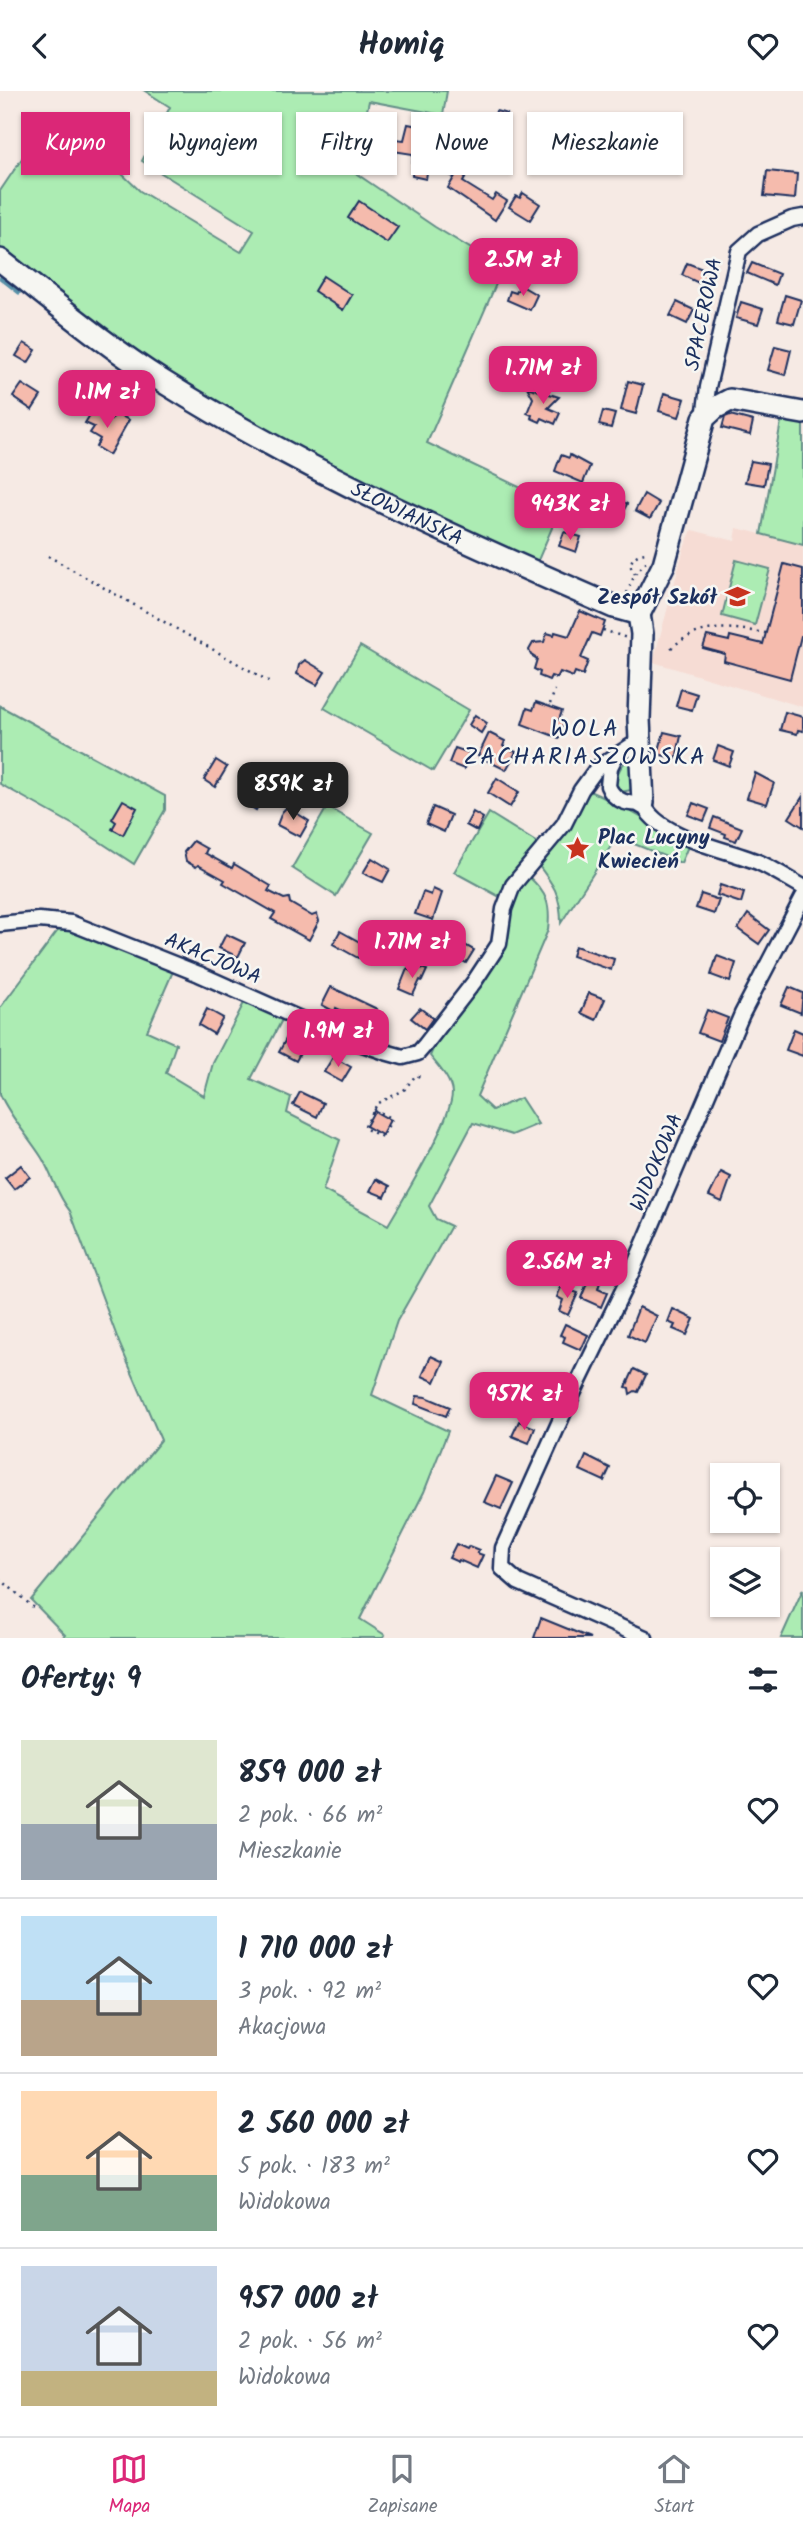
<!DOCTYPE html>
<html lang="pl">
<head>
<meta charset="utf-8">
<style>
	:root { --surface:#fff; --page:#f6f6f7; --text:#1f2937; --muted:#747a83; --line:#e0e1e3; --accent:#db2777 }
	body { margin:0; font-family:Kalam,sans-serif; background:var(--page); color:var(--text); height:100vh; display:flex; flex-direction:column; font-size:26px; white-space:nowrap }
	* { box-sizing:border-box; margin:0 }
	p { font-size:23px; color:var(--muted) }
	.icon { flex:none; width:38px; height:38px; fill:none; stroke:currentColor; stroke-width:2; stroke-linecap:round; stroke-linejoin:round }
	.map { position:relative; height:1547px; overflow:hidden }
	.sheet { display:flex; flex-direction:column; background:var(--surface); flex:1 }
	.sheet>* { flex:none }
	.banner { position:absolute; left:21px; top:21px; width:761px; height:63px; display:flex; gap:14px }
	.tools { position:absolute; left:710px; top:1372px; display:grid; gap:14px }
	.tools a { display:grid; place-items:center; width:70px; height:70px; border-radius:0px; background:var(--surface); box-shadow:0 2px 5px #0004; font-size:35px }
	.price { position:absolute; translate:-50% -60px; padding:0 16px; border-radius:14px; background:var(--accent); color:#fff; font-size:23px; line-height:46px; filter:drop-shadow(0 2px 4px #0008) }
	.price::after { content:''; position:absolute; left:50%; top:42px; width:21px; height:16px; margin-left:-10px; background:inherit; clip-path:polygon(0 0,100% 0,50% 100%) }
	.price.selected { background:#222; color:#fff }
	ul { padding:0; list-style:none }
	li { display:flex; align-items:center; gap:21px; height:175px; padding:0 21px }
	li+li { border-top:2px solid var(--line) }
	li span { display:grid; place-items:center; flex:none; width:196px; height:140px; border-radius:0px; color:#555 }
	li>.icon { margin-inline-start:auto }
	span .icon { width:84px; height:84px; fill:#fffc; stroke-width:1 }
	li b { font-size:30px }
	h2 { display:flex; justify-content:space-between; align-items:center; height:84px; padding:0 21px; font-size:30px }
	.pill { padding:0 24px; border-radius:0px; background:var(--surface); box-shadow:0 2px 5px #0004; font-size:24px; line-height:63px }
	.pill.selected { background:var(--accent); color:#fff }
	header { display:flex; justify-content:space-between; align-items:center; height:91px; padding:0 21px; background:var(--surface); font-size:32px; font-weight:700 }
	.dock { display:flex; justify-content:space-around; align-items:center; height:98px; border-top:2px solid var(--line); background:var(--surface); font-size:19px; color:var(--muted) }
	.dock a { display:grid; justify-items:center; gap:4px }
	.dock .selected { color:var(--accent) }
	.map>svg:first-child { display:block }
	.built { fill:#f6dcd4 }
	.green { fill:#acecb3; stroke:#648e88; stroke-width:2 }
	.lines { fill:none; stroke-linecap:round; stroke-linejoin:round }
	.stream { stroke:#5991a8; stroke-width:3.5 }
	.building { fill:#f5bbad; stroke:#1b2f5e; stroke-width:2 }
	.street-casing { stroke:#1b2f5e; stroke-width:19 }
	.secondary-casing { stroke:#1b2f5e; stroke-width:26 }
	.path { stroke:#1b2f5e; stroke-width:2.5; stroke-dasharray:2 5; stroke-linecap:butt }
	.street { stroke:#f6f6f2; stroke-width:14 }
	.secondary { stroke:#f6f6f2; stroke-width:21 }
	.labels { text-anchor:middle; stroke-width:5; stroke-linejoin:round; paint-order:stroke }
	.street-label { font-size:21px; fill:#1b2f5e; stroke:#f6f6f2 }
	.poi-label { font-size:21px; font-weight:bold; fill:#1b2f5e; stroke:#f6f6f2; text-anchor:end }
	.quarter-label { font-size:24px; letter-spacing:2px; fill:#1b2f5e; stroke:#f6f6f2 }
</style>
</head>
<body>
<header><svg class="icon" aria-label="back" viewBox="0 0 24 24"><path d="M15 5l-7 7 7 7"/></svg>Homiq<svg class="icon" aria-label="heart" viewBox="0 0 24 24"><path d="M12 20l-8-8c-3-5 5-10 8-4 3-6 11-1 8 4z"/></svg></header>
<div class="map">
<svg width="803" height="1547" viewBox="0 0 803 1547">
	<rect width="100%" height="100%" fill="#f6eae4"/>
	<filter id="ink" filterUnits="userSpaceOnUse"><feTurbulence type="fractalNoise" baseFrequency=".0143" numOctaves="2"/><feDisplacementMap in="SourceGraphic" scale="14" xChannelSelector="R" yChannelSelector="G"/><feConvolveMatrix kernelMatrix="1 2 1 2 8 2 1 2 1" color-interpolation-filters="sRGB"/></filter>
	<g filter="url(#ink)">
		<polygon class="built" points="737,437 803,454 803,616 653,571 684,457 692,439 735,450"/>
		<g class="green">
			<polygon points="145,0 447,0 443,24 369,10 356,71 351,79 435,136 503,177 427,352 561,416 536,474 319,371 162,281 0,162 0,100 52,23 81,44 140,100 241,161 254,140 142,70 170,16"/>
			<polygon points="782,325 803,329 803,454 761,443"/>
			<polygon points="736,469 770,478 755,534 722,525"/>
			<polygon points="360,555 469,619 433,680 324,617"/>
			<polygon points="0,615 165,705 165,719 134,773 79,737 0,693"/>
			<path d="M632,666l4,24 -5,9 -10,2 -6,-6c1,-12 7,-23 17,-29z"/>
			<path d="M589,700c35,14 67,36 100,53l-8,19 -64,-26 -56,86c0,-29 -8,-39 -25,-61z"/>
			<polygon points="327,716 373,742 336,805 292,777"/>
			<polygon points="489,722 539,753 498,805 454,781"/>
			<path d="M528,785c19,17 23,28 20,54l-71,166 15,14 29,-12 17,26 -26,11 -39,-12 -44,83 7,13 15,7 -54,95 -25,74 76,36 -24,61 -64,127 25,16 -2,3h-321l3,-3 -34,-35 130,-160 -41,-95 -50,-134c-13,-16 -18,-36 -28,-53 -14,-22 -32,-41 -42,-64v-86l62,-83 112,44 -27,62 29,13 -10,29 38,23 9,-33 33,-64 38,17 -33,63 40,18 -4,16 53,27 -17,50 65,35c15,-26 64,-105 64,-132 -1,-14 -14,-27 -22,-37l6,-14 59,-77 10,-25 7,-35z"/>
			<polygon points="803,1498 803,1547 781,1547"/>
		</g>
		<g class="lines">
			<polyline class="stream" points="0,187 19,202"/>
		</g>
		<g class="building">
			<polygon points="496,20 507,23 498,53 506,55 501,72 466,62 454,86 443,81 454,55 451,53 457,36 468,39 467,44 487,50"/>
			<polygon points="408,33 434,38 426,88 412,85 413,63 393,60 395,48 404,49"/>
			<polygon points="458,80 467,84 463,91 492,109 496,103 507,110 495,129 448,97"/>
			<polygon points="767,80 797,83 795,108 764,105"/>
			<polygon points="523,102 540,113 530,129 509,116 516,105 520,107"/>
			<polygon points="359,110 398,136 387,152 348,127"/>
			<polygon points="687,172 713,182 707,196 682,184"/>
			<polygon points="752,172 779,183 775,194 747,182"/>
			<polygon points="323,185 352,204 343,219 314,200"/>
			<polygon points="520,194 537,204 530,219 507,209 510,200 516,202"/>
			<polygon points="785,204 801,209 794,233 778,229"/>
			<polygon points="677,211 694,219 687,233 670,225"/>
			<polygon points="741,211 763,218 758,233 736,227"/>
			<polygon points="24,252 36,259 28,272 16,265"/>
			<polygon points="775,255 791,259 785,284 768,279"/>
			<polygon points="628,290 643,294 636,323 621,319"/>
			<polygon points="22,293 41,305 32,319 13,306"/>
			<polygon points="527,296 559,306 548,317 560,322 555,333 542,327 540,331 531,327 532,324 527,322 533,307"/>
			<polygon points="664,302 685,308 679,326 659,320"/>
			<polygon points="93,319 111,329 116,322 129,329 109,364 96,356 100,348 90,342 94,336 85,332"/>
			<polygon points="603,320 615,323 611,337 599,334"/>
			<polygon points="730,324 753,330 750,344 722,337 725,326"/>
			<polygon points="561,364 569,367 570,364 590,375 583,392 555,380"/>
			<polygon points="751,370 768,373 764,394 745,391"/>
			<polygon points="644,403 659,412 650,428 635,420"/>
			<polygon points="612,405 627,413 621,425 606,417"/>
			<polygon points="564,441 581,446 576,461 559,455"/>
			<polygon points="784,473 803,478 803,545 801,545 790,588 724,570 725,563 703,557 707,545 729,550 730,545 763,553"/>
			<polygon points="580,520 605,531 600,545 592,542 581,567 588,570 583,584 575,581 573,586 560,581 557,587 551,585 549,589 539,585 540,581 534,578 537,568 531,564 529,559 533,552 544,551 547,542 554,544 555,541 569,545"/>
			<polygon points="305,569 325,581 317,594 297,583 299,574"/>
			<polygon points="681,598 697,603 692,619 676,615"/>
			<polygon points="536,611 562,620 559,629 564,631 559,647 522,633 527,617 533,619"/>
			<polygon points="785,621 803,626 803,640 798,639 797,643 780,639"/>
			<polygon points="475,624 487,632 481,642 469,634"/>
			<polygon points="664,641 681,645 676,668 658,663"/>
			<polygon points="489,642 505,650 503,655 516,661 506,679 478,665"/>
			<polygon points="718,655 734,661 729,675 713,669"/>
			<polygon points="455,657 470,662 464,678 449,672"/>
			<polygon points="216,669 227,676 215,696 204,689"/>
			<polygon points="755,682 774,692 767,713 747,707"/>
			<polygon points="497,687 519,701 510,716 488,702"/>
			<polygon points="250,694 264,703 256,719 241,710"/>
			<polygon points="803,705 803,736 789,727"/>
			<polygon points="123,709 137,717 123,744 112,738 116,731 112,728"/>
			<polygon points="693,712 709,718 704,730 688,724"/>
			<polygon points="287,716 309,730 300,746 277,734 282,721"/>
			<polygon points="433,716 451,724 444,741 426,733"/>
			<polygon points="473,721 483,727 477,740 466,734"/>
			<polygon points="714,726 742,737 736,750 725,746 726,743 710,737"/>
			<polygon points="193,750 207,758 205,762 232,777 234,773 271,795 268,800 284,808 289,807 290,812 312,825 317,823 319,830 309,849 271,828 275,822 223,792 225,789 198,774 196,776 186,770 184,761"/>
			<polygon points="372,767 390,778 383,791 363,782"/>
			<polygon points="720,794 744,802 741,812 717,804"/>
			<polygon points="433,798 442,802 433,829 415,823 423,801 431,804"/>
			<polygon points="701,803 719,809 714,823 696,817"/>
			<polygon points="748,823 769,839 759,853 738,838"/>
			<polygon points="340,840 365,854 358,867 333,853"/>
			<polygon points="443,842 474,859 466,872 436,855"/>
			<polygon points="226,843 245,852 238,866 219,857"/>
			<polygon points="575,855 614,868 611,879 572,865"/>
			<polygon points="717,865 736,872 730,891 711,884"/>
			<polygon points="416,875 427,879 422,890 420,889 413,904 399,898 407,878 414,881"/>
			<polygon points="331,896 377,918 369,933 336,917 335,921 322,914"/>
			<polygon points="789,896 803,902 801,922 781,914"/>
			<polygon points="589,902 605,908 596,929 581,922"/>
			<polygon points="420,917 433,927 425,938 411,927"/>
			<polygon points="207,918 223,927 214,943 199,934"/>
			<polygon points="707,919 728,927 719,950 698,942"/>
			<polygon points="794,938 803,942 803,965 786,959"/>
			<polygon points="287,946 304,955 296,970 279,961"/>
			<polygon points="333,966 351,976 342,991 324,981"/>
			<polygon points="300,1001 323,1012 317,1026 293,1014"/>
			<polygon points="374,1020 390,1029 382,1044 366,1035"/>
			<polygon points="21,1074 30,1086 14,1098 5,1087"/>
			<polygon points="721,1081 731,1086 722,1111 709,1105"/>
			<polygon points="376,1088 390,1095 385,1106 370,1100"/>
			<polygon points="594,1156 609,1161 598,1198 607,1202 601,1216 581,1207 592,1180 584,1177"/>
			<polygon points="561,1196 578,1202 568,1224 559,1220 563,1209 557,1206"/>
			<polygon points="639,1216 657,1225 645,1252 628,1244"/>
			<polygon points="673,1218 694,1228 687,1244 673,1238 675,1234 668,1231"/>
			<polygon points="565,1233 588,1244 581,1259 563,1251 565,1246 560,1244"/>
			<polygon points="431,1265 444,1271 435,1291 422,1285"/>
			<polygon points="634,1278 646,1284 638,1301 635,1300 630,1303 629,1297 626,1296"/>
			<polygon points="491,1291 507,1298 497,1315 490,1311 484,1299 489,1297"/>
			<polygon points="536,1300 556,1309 550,1323 529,1314"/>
			<polygon points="417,1305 426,1306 450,1316 446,1325 415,1313"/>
			<polygon points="519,1330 535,1337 529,1352 512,1345"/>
			<polygon points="586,1365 610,1377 604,1390 580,1379"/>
			<polygon points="496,1385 513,1392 501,1418 484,1411"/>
			<polygon points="456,1453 467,1458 469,1455 479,1459 477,1462 483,1464 477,1477 459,1469 458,1471 449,1467"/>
			<polygon points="541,1527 590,1547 534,1547"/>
		</g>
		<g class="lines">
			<defs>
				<g id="street">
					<polyline points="704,327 708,296 739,160 758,143 792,128 803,126"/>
					<path d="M615,666l-5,10 -2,19c6,15 20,19 35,17 13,35 86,46 117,60 15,7 29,16 43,24"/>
					<polyline points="0,833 39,829 71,832 199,883 334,943 385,961 403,966 418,962 425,954 474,891 499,853 504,818 513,794 564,733 581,699 597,677 639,650"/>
					<polyline points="645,1547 518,1491 502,1477 503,1457 564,1321 630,1185 742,923 803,806"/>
				</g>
				<g id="secondary">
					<path id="s1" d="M0,169c53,41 105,85 162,121 143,90 298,159 452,226l25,7"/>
					<polyline points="639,523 664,473 704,327 715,317 730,309 803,322"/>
					<polyline points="639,523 642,543 639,628 643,712"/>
				</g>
			</defs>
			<use href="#street" class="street-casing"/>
			<use href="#secondary" class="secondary-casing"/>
			<g class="path">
				<polyline points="48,465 272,592"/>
				<path d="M635,483l-5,-9c3,-9 9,-12 19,-12"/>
				<polyline points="627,502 635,483 646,471"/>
				<polyline points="603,539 627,547"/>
				<path d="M671,557c30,-25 58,-21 94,-15"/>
				<polyline points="550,613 555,599"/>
				<polyline points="374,1018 392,1028 382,1046 364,1037 377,1013 404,999 416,984 422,987"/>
				<polyline points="0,1488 33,1516"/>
			</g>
			<use href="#street" class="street"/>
			<use href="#secondary" class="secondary"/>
		</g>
	</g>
	<defs>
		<symbol id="school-bare" viewBox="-9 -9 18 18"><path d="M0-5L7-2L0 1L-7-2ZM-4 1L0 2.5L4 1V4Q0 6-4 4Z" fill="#c8321e" stroke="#f6f6f2" stroke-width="2.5" paint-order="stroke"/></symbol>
		<symbol id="sight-bare" viewBox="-9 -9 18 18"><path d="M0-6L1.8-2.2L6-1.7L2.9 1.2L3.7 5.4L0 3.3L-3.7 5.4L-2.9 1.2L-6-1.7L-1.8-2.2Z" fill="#c8321e" stroke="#f6f6f2" stroke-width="2.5" paint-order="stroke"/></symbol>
	</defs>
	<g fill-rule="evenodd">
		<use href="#school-bare" x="720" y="488" width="35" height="35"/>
		<use href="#sight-bare" x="560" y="740" width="35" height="35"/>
	</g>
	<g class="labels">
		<g class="street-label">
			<text transform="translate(703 223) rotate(-78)" y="7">SPACEROWA</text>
			<text dy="7" stroke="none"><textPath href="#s1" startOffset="481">SŁOWIAŃSKA</textPath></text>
			<text transform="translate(213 867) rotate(23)" y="7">AKACJOWA</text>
			<text transform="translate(656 1071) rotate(-67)" y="7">WIDOKOWA</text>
		</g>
		<g class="poi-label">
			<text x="717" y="513">Zespół Szkół</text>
			<text x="598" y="753" text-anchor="start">Plac Lucyny<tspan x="598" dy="24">Kwiecień</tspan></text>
		</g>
		<g class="quarter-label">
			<text x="585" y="645">WOLA<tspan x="585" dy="28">ZACHARIASZOWSKA</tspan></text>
		</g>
	</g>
</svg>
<div class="tools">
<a><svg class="icon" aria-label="locate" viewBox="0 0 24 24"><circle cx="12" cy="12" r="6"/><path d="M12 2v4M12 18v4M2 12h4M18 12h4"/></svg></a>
<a><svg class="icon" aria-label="layers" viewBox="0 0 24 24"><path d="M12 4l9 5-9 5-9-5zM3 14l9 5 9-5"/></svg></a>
</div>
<b class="price" style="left:523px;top:207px">2.5M zł</b>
<b class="price" style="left:543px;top:315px">1.71M zł</b>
<b class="price" style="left:107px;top:339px">1.1M zł</b>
<b class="price" style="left:570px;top:451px">943K zł</b>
<b class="price selected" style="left:293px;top:731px">859K zł</b>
<b class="price" style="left:412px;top:889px">1.71M zł</b>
<b class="price" style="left:338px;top:978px">1.9M zł</b>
<b class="price" style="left:567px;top:1209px">2.56M zł</b>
<b class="price" style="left:524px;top:1341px">957K zł</b>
<div class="banner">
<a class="pill selected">Kupno</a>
<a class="pill">Wynajem</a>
<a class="pill">Filtry</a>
<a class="pill">Nowe</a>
<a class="pill">Mieszkanie</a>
</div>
</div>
<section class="sheet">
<h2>Oferty: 9<svg class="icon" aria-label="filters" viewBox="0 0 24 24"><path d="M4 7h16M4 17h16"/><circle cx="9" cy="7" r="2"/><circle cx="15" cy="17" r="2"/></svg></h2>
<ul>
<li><span style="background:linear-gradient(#dfe7d0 60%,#9aa5b1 0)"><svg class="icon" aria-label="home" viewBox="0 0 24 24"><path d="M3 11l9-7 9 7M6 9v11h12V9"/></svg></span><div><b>859 000 zł</b><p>2 pok. · 66 m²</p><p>Mieszkanie</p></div><svg class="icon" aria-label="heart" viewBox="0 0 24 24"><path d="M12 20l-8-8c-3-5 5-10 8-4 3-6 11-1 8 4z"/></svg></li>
<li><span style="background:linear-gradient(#bfe0f5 60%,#b9a48a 0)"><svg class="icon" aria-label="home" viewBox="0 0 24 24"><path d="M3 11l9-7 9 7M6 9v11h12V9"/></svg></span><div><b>1 710 000 zł</b><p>3 pok. · 92 m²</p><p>Akacjowa</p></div><svg class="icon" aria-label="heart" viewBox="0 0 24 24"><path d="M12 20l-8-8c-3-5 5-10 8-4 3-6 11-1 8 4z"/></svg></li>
<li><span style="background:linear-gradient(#ffd9b3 60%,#7fa58c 0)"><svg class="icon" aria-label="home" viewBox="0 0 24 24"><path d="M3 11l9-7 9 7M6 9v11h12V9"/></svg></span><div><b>2 560 000 zł</b><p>5 pok. · 183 m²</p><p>Widokowa</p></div><svg class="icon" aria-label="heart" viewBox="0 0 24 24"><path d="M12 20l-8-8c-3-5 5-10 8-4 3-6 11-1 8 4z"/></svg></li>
<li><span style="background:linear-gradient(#c9d6e8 75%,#c2b280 0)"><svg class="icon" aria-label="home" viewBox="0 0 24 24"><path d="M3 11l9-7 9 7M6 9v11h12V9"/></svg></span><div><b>957 000 zł</b><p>2 pok. · 56 m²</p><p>Widokowa</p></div><svg class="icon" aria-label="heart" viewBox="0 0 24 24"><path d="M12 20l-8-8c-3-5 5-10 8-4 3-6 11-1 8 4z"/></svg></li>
</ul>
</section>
<nav class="dock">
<a class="selected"><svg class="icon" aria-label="map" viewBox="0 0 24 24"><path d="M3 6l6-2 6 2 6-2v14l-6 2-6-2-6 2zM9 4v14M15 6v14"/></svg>Mapa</a>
<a><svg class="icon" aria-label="saved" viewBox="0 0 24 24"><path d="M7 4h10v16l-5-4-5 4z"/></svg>Zapisane</a>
<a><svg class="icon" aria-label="home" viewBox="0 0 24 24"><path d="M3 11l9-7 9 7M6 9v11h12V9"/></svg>Start</a>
</nav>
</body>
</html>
